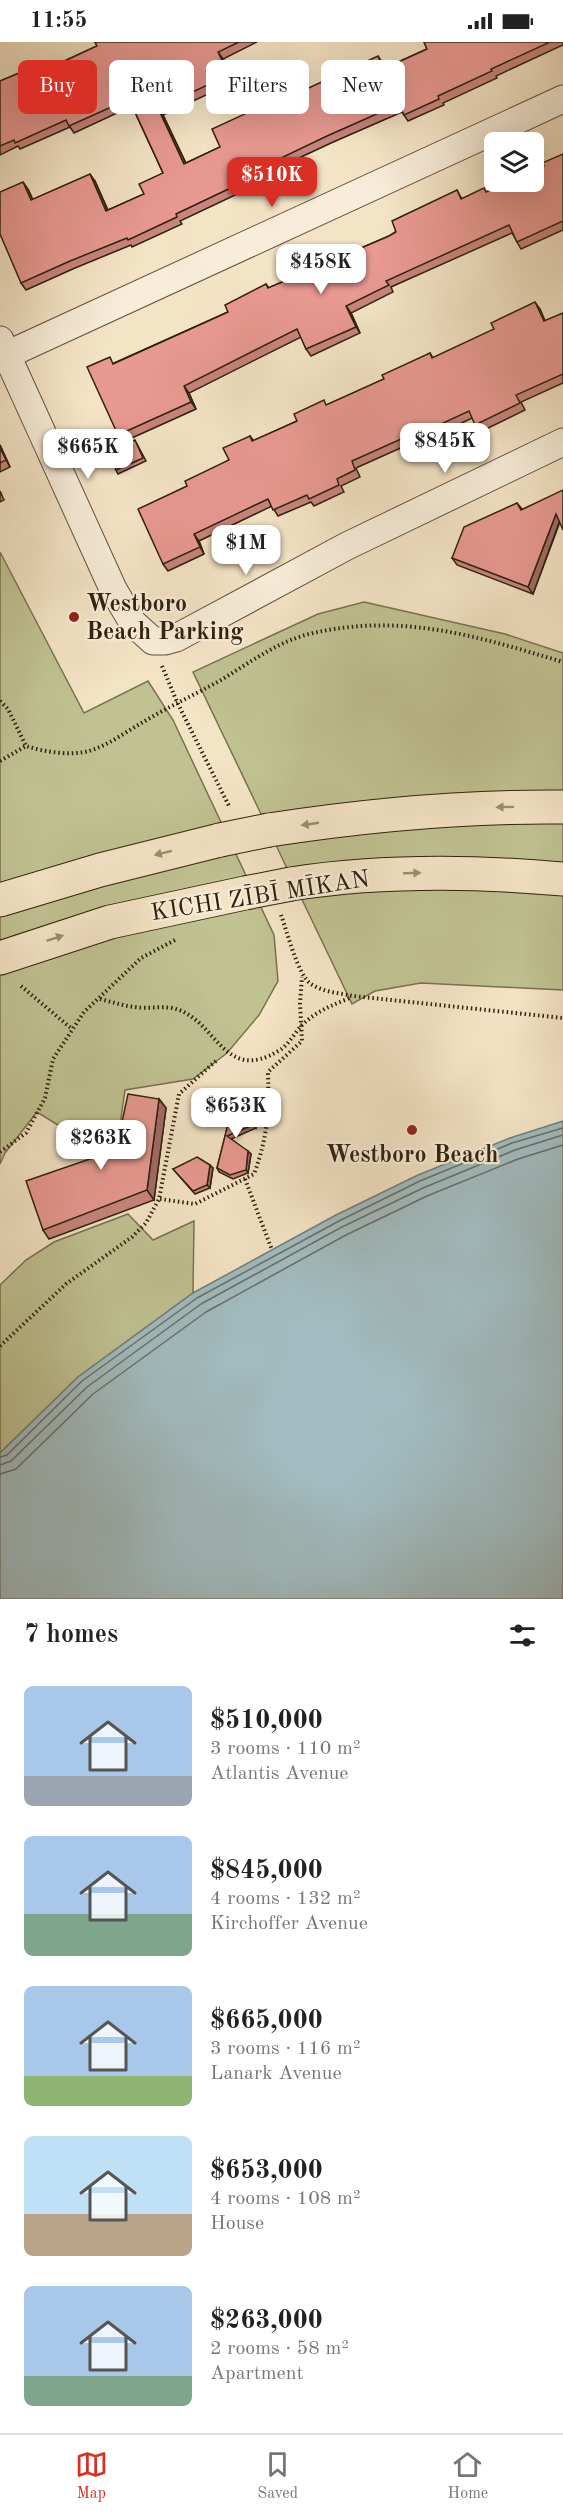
<!DOCTYPE html>
<html lang="en">
<head>
<meta charset="utf-8">
<style>
	:root { --surface:#fff; --page:#f6f6f6; --text:#222; --muted:#767676; --line:#e0e0e0; --accent:#d93025 }
	body { margin:0; font-family:"Old Standard TT",serif; background:var(--page); color:var(--text); height:100vh; display:flex; flex-direction:column; font-size:22px; white-space:nowrap }
	* { box-sizing:border-box; margin:0 }
	p { font-size:20px; color:var(--muted) }
	.icon { flex:none; width:33px; height:33px; fill:none; stroke:currentColor; stroke-width:2; stroke-linecap:round; stroke-linejoin:round }
	.map { position:relative; height:1557px; overflow:hidden }
	.sheet { display:flex; flex-direction:column; background:var(--surface); flex:1 }
	.sheet>* { flex:none }
	.banner { position:absolute; left:18px; top:18px; width:528px; height:54px; display:flex; gap:12px }
	.controls { position:absolute; left:484px; top:90px; display:grid; gap:12px }
	.controls a { display:grid; place-items:center; width:60px; height:60px; border-radius:9px; background:var(--surface); box-shadow:0 6px 24px #0002; font-size:30px }
	.price { position:absolute; translate:-50% -51px; padding:0 14px; border-radius:12px; background:#fff; color:#222; font-size:20px; line-height:39px; filter:drop-shadow(0 2px 3px #0008) }
	.price::after { content:''; position:absolute; left:50%; top:36px; width:18px; height:14px; margin-left:-9px; background:inherit; clip-path:polygon(0 0,100% 0,50% 100%) }
	.price.current { background:var(--accent); color:#fff }
	ul { padding:0; list-style:none }
	li { display:flex; align-items:center; gap:18px; height:150px; padding:0 24px }
	li span { display:grid; place-items:center; flex:none; width:168px; height:120px; border-radius:9px; color:#555 }
	li>.icon { margin-inline-start:auto }
	span .icon { width:72px; height:72px; fill:#fffc; stroke-width:1 }
	li b { font-size:26px }
	h2 { display:flex; justify-content:space-between; align-items:center; height:72px; padding:0 24px; font-size:26px }
	.pill { padding:0 21px; border-radius:9px; background:var(--surface); box-shadow:0 6px 24px #0002; font-size:21px; line-height:54px }
	.pill.current { background:var(--accent); color:#fff }
	.status { display:flex; justify-content:space-between; align-items:center; height:42px; padding:0 30px; background:var(--surface); direction:ltr }
	.status svg { height:16px; fill:currentColor }
	.tab-bar { display:flex; justify-content:space-around; align-items:center; height:84px; border-top:2px solid var(--line); background:var(--surface); font-size:16px; color:var(--muted) }
	.tab-bar a { display:grid; justify-items:center; gap:3px }
	.tab-bar .current { color:var(--accent) }
	.map>svg:first-child { display:block }
	.green { fill:#c0c292; stroke:#787250; stroke-width:1.5 }
	.water { fill:#a1bcc0; stroke:#737e79; stroke-width:1.5 }
	.lines { fill:none; stroke-linecap:round; stroke-linejoin:round }
	.shore { stroke:#686e67; stroke-width:1.5 }
	.minor-casing { stroke:#60523c; stroke-width:29 }
	.highway-casing { stroke:#2f210e; stroke-width:35 }
	.path { stroke:#2f210e; stroke-width:4; stroke-dasharray:1.5 3; stroke-linecap:butt }
	.minor { stroke:#f8edda; stroke-width:27 }
	.highway { stroke:#f4e4c6; stroke-width:33 }
	.highway-bridge-casing { stroke:#2f210e; stroke-width:35; stroke-linecap:butt }
	.highway-bridge { stroke:#f4e4c6; stroke-width:33 }
	.wall { fill:#c8847e; stroke:#2f210e; stroke-width:1.5 }
	.shaded-wall { fill:#a26b66; stroke:#2f210e; stroke-width:1.5 }
	.building { fill:#e89992; stroke:#2f210e; stroke-width:1.5 }
	.oneway { fill:#9b8c73 }
	.poi-dot { fill:#8f2418; stroke:#f8edda; stroke-width:2 }
	.labels { text-anchor:middle; stroke-width:4.5; stroke-linejoin:round; paint-order:stroke }
	.poi-label { font-size:24px; font-weight:bold; fill:#2f210e; stroke:#f8edda; text-anchor:start }
	.street-label { font-size:24px; fill:#2f210e; stroke:#f8edda }
</style>
</head>
<body>
<div class="status"><b>11:55</b><svg viewBox="0 0 49 12"><path d="M0 12V9h3v3zM5 12V6h3v6zM10 12V3h3v9zM15 12V0h3v12zM26 1h20v11H26zM47 4h2v5h-2z"/></svg></div>
<div class="map">
<svg width="563" height="1557" viewBox="0 0 563 1557">
	<rect width="100%" height="100%" fill="#f4e4c6"/>
	<filter id="stains"><feTurbulence type="fractalNoise" baseFrequency=".00333" numOctaves="4"/><feColorMatrix values="0 0 0 0 .2 0 0 0 0 .09 0 0 0 0 .02 0 0 0 .5 -.17"/></filter>
	<radialGradient id="worn" r=".72"><stop offset=".6" stop-color="#630" stop-opacity="0"/><stop offset="1" stop-color="#630" stop-opacity=".3"/></radialGradient>
	<g class="green">
		<polygon points="0,510 84,671 148,639 173,678 274,893 278,939 259,973 227,1011 193,1037 125,1048 120,1083 107,1096 92,1098 74,1093 37,1070 5,1111 0,1122"/>
		<polygon points="364,560 505,592 563,611 563,948 421,941 375,949 352,962 193,630 318,572"/>
		<polygon points="128,1172 153,1198 194,1179 193,1251 78,1335 0,1411 0,1243 26,1218 54,1200"/>
	</g>
	<polygon class="water" points="563,1079 563,1557 0,1557 0,1411 78,1335 193,1251 336,1173 418,1133 510,1096"/>
	<g class="lines">
		<g class="shore">
			<polyline points="0,1415 7,1413 82,1339 197,1256 339,1179 420,1139 512,1101 563,1086"/>
			<polyline points="0,1423 11,1419 87,1345 201,1262 342,1185 423,1146 515,1108 563,1093"/>
			<polyline points="0,1432 16,1427 93,1352 206,1270 346,1193 427,1154 518,1117 563,1103"/>
		</g>
		<defs>
			<g id="minor">
				<polyline points="0,298 113,547 133,581 153,599 165,599 176,596 347,504 563,400"/>
				<polyline points="0,316 563,57"/>
			</g>
			<g id="highway">
				<path d="M269,788c97,-15 195,-24 294,-23"/>
				<path d="M291,842c90,-14 181,-13 272,-5"/>
				<polyline points="0,858 100,828 220,798"/>
				<polyline points="0,916 110,880 245,851"/>
			</g>
		</defs>
		<use href="#minor" class="minor-casing"/>
		<use href="#highway" class="highway-casing"/>
		<g class="path">
			<polyline points="162,624 177,660 230,766"/>
			<polyline points="0,659 8,667 26,704"/>
			<path d="M0,719l26,-15c19,6 44,10 63,5 20,-6 38,-20 56,-30 25,-15 51,-27 76,-41 28,-17 56,-38 88,-46 92,-22 167,2 254,28"/>
			<path d="M281,873c6,16 17,61 30,69 12,8 28,9 42,12l210,22"/>
			<polyline points="21,944 72,987"/>
			<path d="M100,957c12,3 24,7 35,8 12,2 25,-1 37,1 45,9 50,78 108,42 8,-5 15,-17 21,-24 15,-15 32,-21 51,-29"/>
			<polyline points="0,1110 26,1091 45,1056 53,1017 84,970 141,916 177,897"/>
			<polyline points="245,1137 272,1208"/>
			<path d="M160,1157l35,5 59,-30c14,-38 15,-63 14,-102l34,-31 -2,-38 2,-26"/>
			<polyline points="0,1304 66,1242 132,1195 146,1181 159,1157 179,1052 216,1019"/>
		</g>
		<use href="#minor" class="minor"/>
		<use href="#highway" class="highway"/>
		<defs>
			<g id="highway-bridge">
				<polyline points="220,798 269,788"/>
				<polyline points="245,851 291,842"/>
			</g>
		</defs>
		<use href="#highway-bridge" class="highway-bridge-casing"/>
		<use href="#highway-bridge" class="highway-bridge"/>
	</g>
	<g class="wall">
		<polygon points="95,0 257,0 223,17 234,40 163,73 186,121 220,105 288,56 382,20 385,26 427,7 424,0 563,0 563,3 496,34 497,36 443,61 444,63 408,79 402,70 331,101 265,132 267,138 180,179 182,182 132,205 131,203 75,226 26,248 21,241 28,147 33,158 95,139 108,168 144,152 163,131 132,64 74,91 70,85 20,107 18,104 0,113 0,39 36,24 40,30 97,4"/>
		<polygon points="563,112 563,188 521,207 517,200 512,191 391,245 393,250 351,271 360,291 311,314 306,307 301,295 189,351 196,367 123,400 118,393 114,321 228,270 266,242 269,246 389,194 457,148 462,157 487,150 544,124"/>
		<polygon points="540,267 545,279 563,271 563,341 521,360 525,368 480,390 472,376 416,403 414,400 356,426 360,435 341,444 344,450 314,464 311,460 278,474 272,464 199,499 204,512 168,529 163,522 187,444 229,418 250,394 254,399 297,379 327,363 384,337 430,311 433,316"/>
		<polygon points="137,402 146,419 118,432 116,428"/>
		<polygon points="0,403 10,425 0,430"/>
		<polygon points="0,449 4,458 0,460"/>
		<polygon points="517,461 522,467 560,480 533,552 457,523 452,516"/>
		<polygon points="159,1057 166,1066 154,1158 49,1197 43,1188 116,1108"/>
		<polygon points="254,1067 257,1071 256,1086 231,1097 251,1112 248,1131 233,1137 219,1130 217,1126 228,1083 226,1080"/>
		<polygon points="213,1126 210,1146 195,1152 173,1127"/>
	</g>
	<g class="shaded-wall">
		<polygon points="218,10 223,17 234,40 229,33"/>
		<polygon points="378,14 382,20 388,33 383,27"/>
		<polygon points="158,66 163,73 189,128 184,122"/>
		<polygon points="90,132 95,139 111,176 106,169"/>
		<polygon points="23,140 28,147 36,165 31,158"/>
		<polygon points="535,260 540,267 548,286 544,279"/>
		<polygon points="346,264 351,271 360,291 356,285"/>
		<polygon points="184,344 189,351 196,367 191,360"/>
		<polygon points="0,403 10,425 6,418 0,406"/>
		<polygon points="556,472 560,478 533,552 528,545"/>
		<polygon points="194,492 199,499 204,512 200,505"/>
		<polygon points="159,1057 166,1066 154,1158 147,1148"/>
		<polygon points="254,1067 257,1071 256,1086 253,1083"/>
		<polygon points="248,1109 251,1112 248,1131 246,1128"/>
		<polygon points="210,1123 213,1126 210,1146 207,1143"/>
	</g>
	<g class="building">
		<polygon points="95,0 239,0 218,10 229,33 158,66 184,122 220,105 212,87 286,53 287,56 378,14 383,27 427,7 424,0 550,0 491,27 492,29 438,54 439,57 404,73 399,62 327,94 260,126 262,131 176,172 177,175 128,198 127,196 70,219 21,241 0,192 0,150 23,140 31,158 90,132 106,169 144,152 139,142 163,131 129,57 69,84 66,78 15,101 14,98 0,104 0,39 36,24 39,31 97,4"/>
		<polygon points="563,112 563,179 517,200 509,183 386,239 389,243 346,264 356,285 306,307 297,287 184,344 191,360 118,393 87,325 110,315 113,322 228,270 225,263 266,242 268,246 389,194 396,190 392,179 457,148 461,157 484,146 486,150 510,140 534,140 534,128 544,124 542,121"/>
		<polygon points="535,260 544,279 563,271 563,332 516,353 520,361 475,383 469,369 411,396 410,393 352,419 355,428 337,437 339,443 309,457 307,453 273,468 268,457 194,492 200,505 163,522 138,467 187,444 185,439 229,418 223,406 250,394 252,399 297,379 294,372 324,358 326,363 384,337 382,333 430,311 432,316 494,287 491,281"/>
		<polygon points="135,398 143,416 116,428 108,410"/>
		<polygon points="0,406 6,418 0,421"/>
		<polygon points="563,448 563,488 556,472 528,545 452,516 464,485 517,461 521,468"/>
		<polygon points="128,1052 159,1057 147,1148 43,1188 26,1139 116,1108"/>
		<polygon points="243,1058 254,1067 253,1083 227,1094 248,1109 246,1128 230,1133 217,1126 228,1082 226,1080 227,1065"/>
		<polygon points="197,1115 210,1123 207,1143 193,1149 173,1127"/>
	</g>
	<defs><path id="oneway-solid" d="M-6-.8H1V-3.2L6.5 0L1 3.2V.8H-6Z" transform="scale(1.5)"/></defs>
	<g class="oneway">
		<use href="#oneway-solid" transform="translate(505 765) rotate(179)"/>
		<use href="#oneway-solid" transform="translate(310 782) rotate(172)"/>
		<use href="#oneway-solid" transform="translate(163 811) rotate(166)"/>
		<use href="#oneway-solid" transform="translate(412 831) rotate(-2)"/>
		<use href="#oneway-solid" transform="translate(55 896) rotate(-18)"/>
	</g>
	<g class="poi-dot">
		<circle cx="74" cy="575" r="6"/>
		<circle cx="412" cy="1088" r="6"/>
	</g>
	<g class="labels">
		<g class="poi-label">
			<text x="86" y="569">Westboro<tspan x="86" dy="28">Beach Parking</tspan></text>
			<text x="412" y="1120" text-anchor="middle">Westboro Beach</text>
		</g>
		<g class="street-label">
			<text transform="translate(260 853) rotate(-9)" y="8">KICHI ZĪBĪ MĪKAN</text>
		</g>
	</g>
	<rect width="100%" height="100%" filter="url(#stains)"/>
	<rect width="100%" height="100%" fill="url(#worn)"/>
</svg>
<div class="controls">
<a><svg class="icon" aria-label="layers" viewBox="0 0 24 24"><path d="M12 4l9 5-9 5-9-5zM3 14l9 5 9-5"/></svg></a>
</div>
<b class="price current" style="left:272px;top:166px">$510K</b>
<b class="price" style="left:321px;top:253px">$458K</b>
<b class="price" style="left:445px;top:432px">$845K</b>
<b class="price" style="left:88px;top:438px">$665K</b>
<b class="price" style="left:246px;top:534px">$1M</b>
<b class="price" style="left:236px;top:1097px">$653K</b>
<b class="price" style="left:101px;top:1129px">$263K</b>
<div class="banner">
<a class="pill current">Buy</a>
<a class="pill">Rent</a>
<a class="pill">Filters</a>
<a class="pill">New</a>
</div>
</div>
<section class="sheet">
<h2>7 homes<svg class="icon" aria-label="filters" viewBox="0 0 24 24"><path d="M4 7h16M4 17h16"/><circle cx="9" cy="7" r="2"/><circle cx="15" cy="17" r="2"/></svg></h2>
<ul>
<li><span style="background:linear-gradient(#a9c7e8 75%,#9aa5b1 0)"><svg class="icon" aria-label="home" viewBox="0 0 24 24"><path d="M3 11l9-7 9 7M6 9v11h12V9"/></svg></span><div><b>$510,000</b><p>3 rooms · 110 m²</p><p>Atlantis Avenue</p></div></li>
<li><span style="background:linear-gradient(#a9c7e8 65%,#7fa58c 0)"><svg class="icon" aria-label="home" viewBox="0 0 24 24"><path d="M3 11l9-7 9 7M6 9v11h12V9"/></svg></span><div><b>$845,000</b><p>4 rooms · 132 m²</p><p>Kirchoffer Avenue</p></div></li>
<li><span style="background:linear-gradient(#a9c7e8 75%,#8fb573 0)"><svg class="icon" aria-label="home" viewBox="0 0 24 24"><path d="M3 11l9-7 9 7M6 9v11h12V9"/></svg></span><div><b>$665,000</b><p>3 rooms · 116 m²</p><p>Lanark Avenue</p></div></li>
<li><span style="background:linear-gradient(#bfe0f5 65%,#b9a48a 0)"><svg class="icon" aria-label="home" viewBox="0 0 24 24"><path d="M3 11l9-7 9 7M6 9v11h12V9"/></svg></span><div><b>$653,000</b><p>4 rooms · 108 m²</p><p>House</p></div></li>
<li><span style="background:linear-gradient(#a9c7e8 75%,#7fa58c 0)"><svg class="icon" aria-label="home" viewBox="0 0 24 24"><path d="M3 11l9-7 9 7M6 9v11h12V9"/></svg></span><div><b>$263,000</b><p>2 rooms · 58 m²</p><p>Apartment</p></div></li>
</ul>
</section>
<nav class="tab-bar">
<a class="current"><svg class="icon" aria-label="map" viewBox="0 0 24 24"><path d="M3 6l6-2 6 2 6-2v14l-6 2-6-2-6 2zM9 4v14M15 6v14"/></svg>Map</a>
<a><svg class="icon" aria-label="saved" viewBox="0 0 24 24"><path d="M7 4h10v16l-5-4-5 4z"/></svg>Saved</a>
<a><svg class="icon" aria-label="home" viewBox="0 0 24 24"><path d="M3 11l9-7 9 7M6 9v11h12V9"/></svg>Home</a>
</nav>
</body>
</html>
